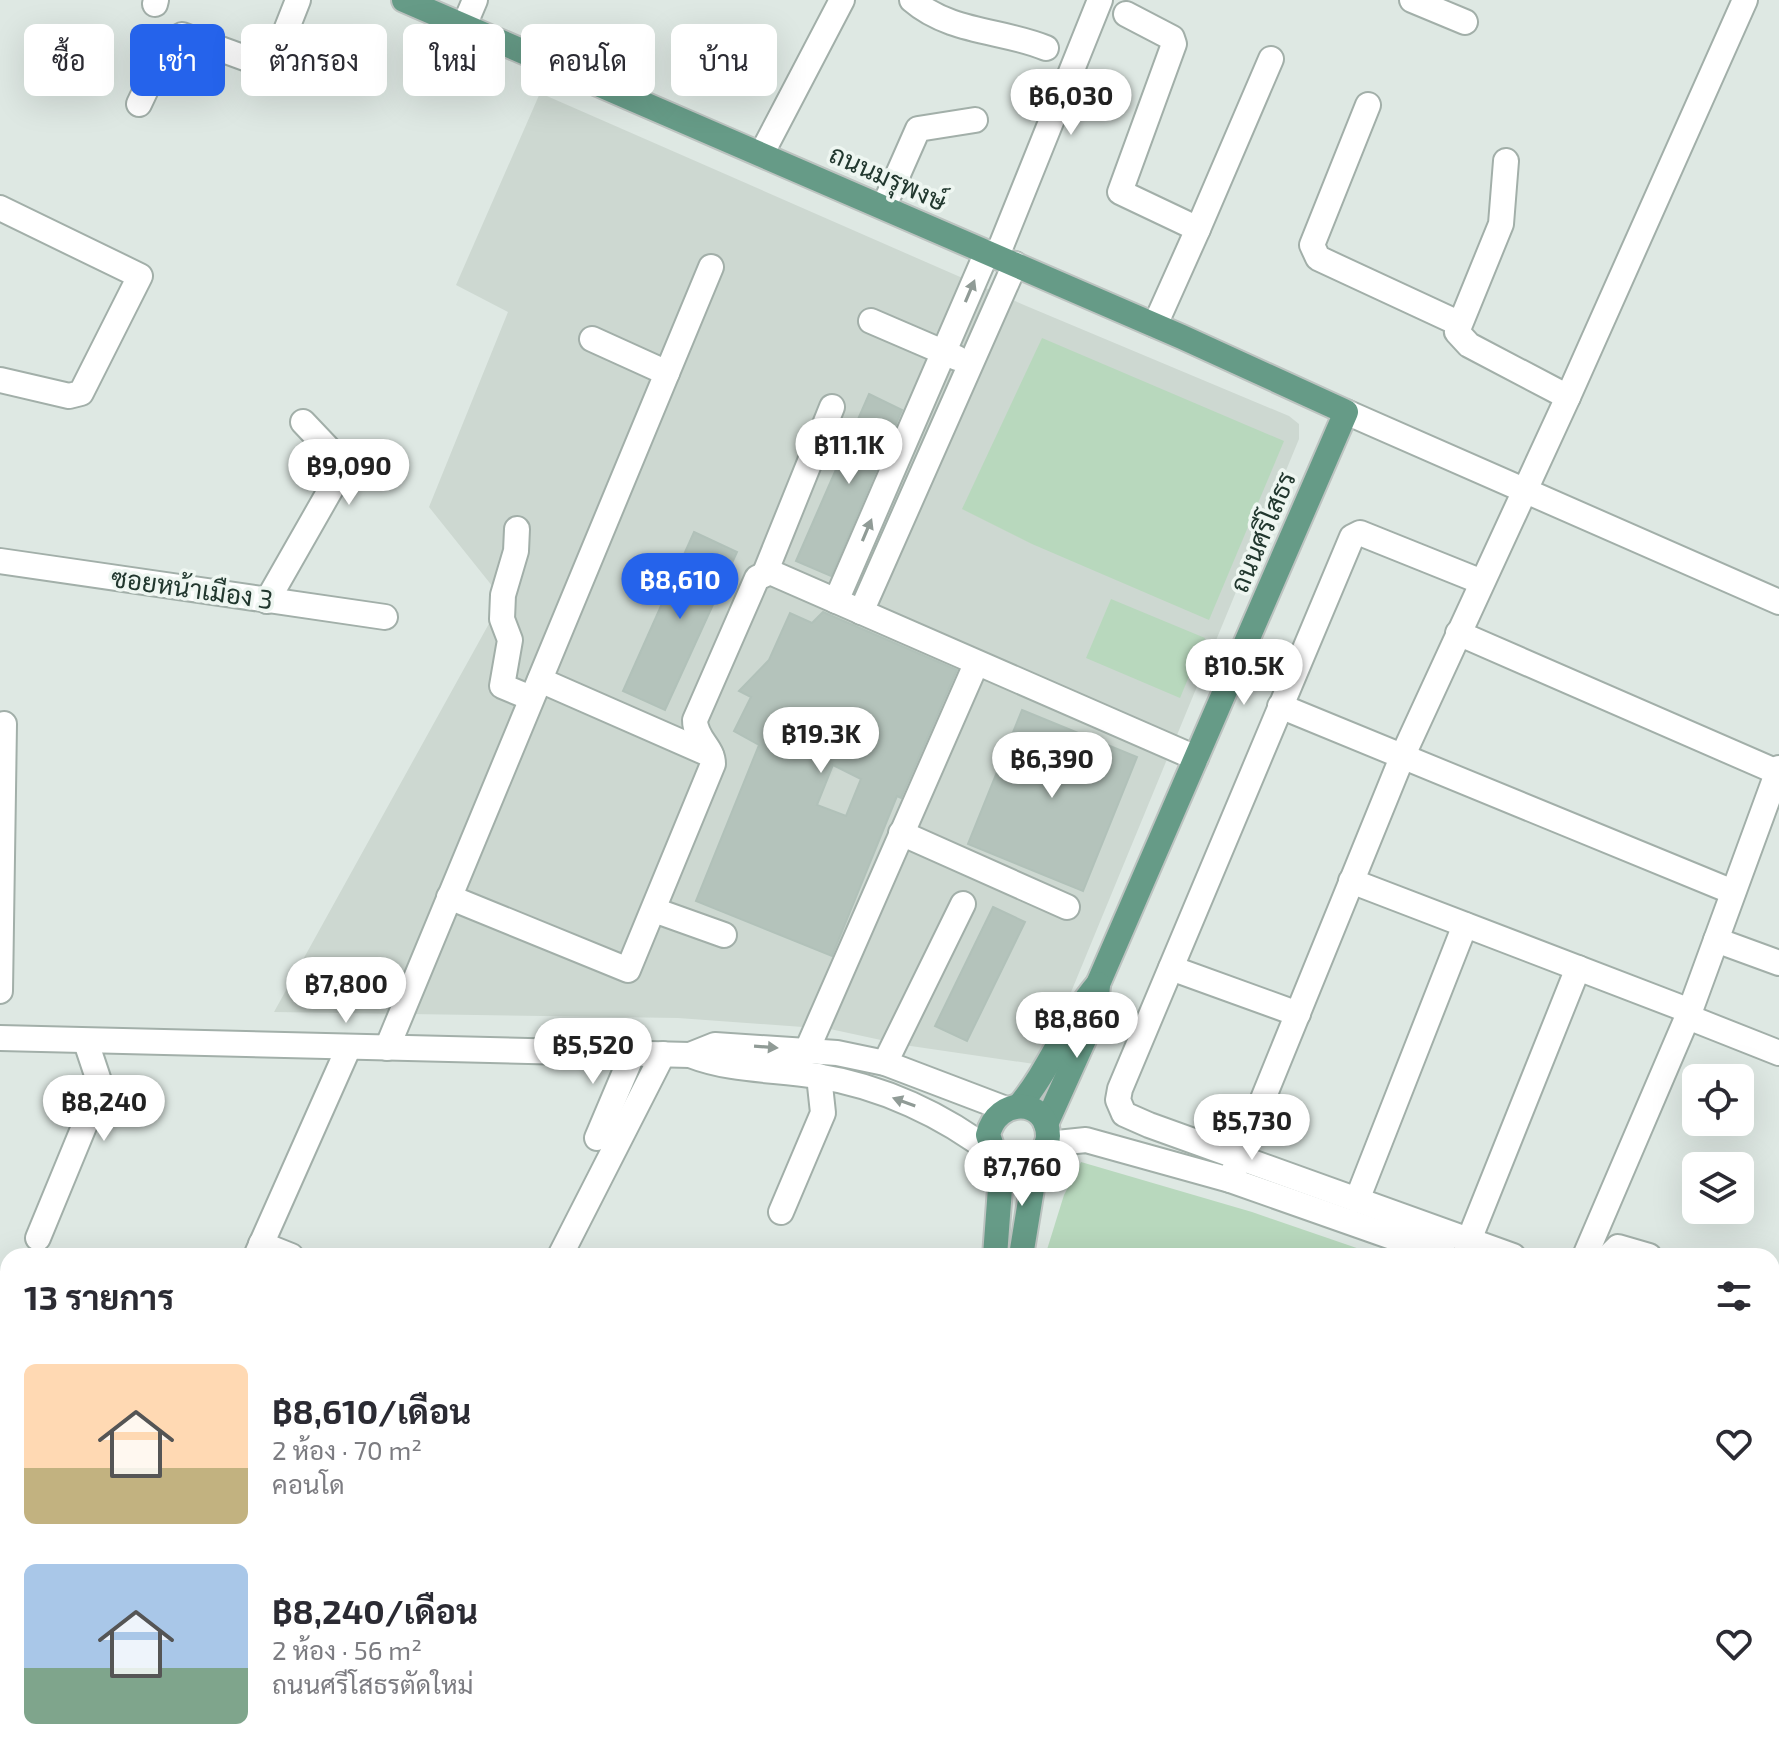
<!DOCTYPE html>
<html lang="th">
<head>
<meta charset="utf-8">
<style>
	:root { --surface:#fff; --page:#f2f2f3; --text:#2b2b33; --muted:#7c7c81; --accent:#2563eb }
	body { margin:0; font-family:"Exo 2",Sarabun,sans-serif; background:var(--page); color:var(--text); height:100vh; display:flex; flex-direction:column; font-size:30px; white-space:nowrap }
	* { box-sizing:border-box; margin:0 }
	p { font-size:26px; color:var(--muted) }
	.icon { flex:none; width:44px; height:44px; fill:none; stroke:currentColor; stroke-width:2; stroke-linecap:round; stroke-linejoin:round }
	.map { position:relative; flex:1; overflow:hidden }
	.panel { position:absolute; left:0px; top:1248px; width:1780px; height:514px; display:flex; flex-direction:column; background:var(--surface); border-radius:24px 24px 0 0; box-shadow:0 8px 32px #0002 }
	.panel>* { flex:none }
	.guide { position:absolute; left:24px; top:24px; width:800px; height:72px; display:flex; gap:16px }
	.buttons { position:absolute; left:1682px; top:1064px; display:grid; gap:16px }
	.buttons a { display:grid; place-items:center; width:72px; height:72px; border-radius:12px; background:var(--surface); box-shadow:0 8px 32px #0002; font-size:40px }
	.price { position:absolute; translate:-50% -68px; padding:0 18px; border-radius:28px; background:#fff; color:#222; font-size:26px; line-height:52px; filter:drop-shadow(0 2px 4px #0008) }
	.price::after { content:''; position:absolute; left:50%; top:48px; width:24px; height:18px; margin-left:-12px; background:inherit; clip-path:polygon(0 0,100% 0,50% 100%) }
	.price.on { background:var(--accent); color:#fff }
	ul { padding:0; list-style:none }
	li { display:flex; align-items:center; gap:24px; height:200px; padding:0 24px }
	li span { display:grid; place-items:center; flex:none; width:224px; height:160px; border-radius:12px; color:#555 }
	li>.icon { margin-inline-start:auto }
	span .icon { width:96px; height:96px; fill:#fffc; stroke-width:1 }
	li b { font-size:34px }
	h2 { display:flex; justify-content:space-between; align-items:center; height:96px; padding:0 24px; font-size:34px }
	.chip { padding:0 28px; border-radius:12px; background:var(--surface); box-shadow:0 8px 32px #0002; font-size:28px; line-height:72px }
	.chip.on { background:var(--accent); color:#fff }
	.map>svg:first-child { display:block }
	.built { fill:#cdd8d1 }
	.green { fill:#b8d8bd }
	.building { fill:#b4c3bb; stroke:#b1c1b9; stroke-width:2; fill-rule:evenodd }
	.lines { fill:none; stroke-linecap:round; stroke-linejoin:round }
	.minor-casing { stroke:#a2afa9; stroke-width:28 }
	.major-casing { stroke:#bcc3c0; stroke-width:28 }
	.path { stroke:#81aa98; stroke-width:4; stroke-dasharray:4 6; stroke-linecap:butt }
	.minor { stroke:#fff; stroke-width:24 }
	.major { stroke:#669b87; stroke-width:24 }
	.oneway { fill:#909b96 }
	.labels { text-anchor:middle; stroke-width:7; stroke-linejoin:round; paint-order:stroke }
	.street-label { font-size:26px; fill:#21372e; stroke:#eef6f1 }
</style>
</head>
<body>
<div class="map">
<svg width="1779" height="1761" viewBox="0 0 1779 1761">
	<rect width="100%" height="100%" fill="#dee8e3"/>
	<polygon class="built" points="540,93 1024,305 1289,416 1299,424 1299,439 1041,1065 904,1045 830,1029 678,1018 274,1012 491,620 493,587 429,507 508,312 456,285"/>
	<g class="green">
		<polygon points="1042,338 1284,441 1209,620 1032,544 962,509"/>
		<polygon points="1111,599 1205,638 1180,698 1086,658"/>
		<polygon points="1081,1162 1252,1212 1380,1256 1045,1256 1064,1195"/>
	</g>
	<g class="building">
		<polygon points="869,394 902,410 831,576 796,561"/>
		<polygon points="694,532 737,552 665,710 623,691"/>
		<path d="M823,612l134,58 -56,128 -4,-2 -65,160 -136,-55 63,-156 -25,-14 17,-34 -12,-6 30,-31 21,-47 22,10zM833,765l28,14 -15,37 -29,-11z"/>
		<polygon points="1022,710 1137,757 1083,891 968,844"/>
		<polygon points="993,907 1025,922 967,1041 935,1026"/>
	</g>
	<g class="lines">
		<defs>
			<g id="minor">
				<path d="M912,0c38,33 91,30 134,48"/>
				<polyline points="1412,0 1465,22"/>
				<polyline points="155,4 156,0"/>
				<polyline points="1126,14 1172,38 1174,44 1120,192 1198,229 1155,325"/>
				<polyline points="464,26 475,0"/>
				<polyline points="139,104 166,47 182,35 267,66 274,61 298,0"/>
				<polyline points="1368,105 1312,245 1318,258 1458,323"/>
				<polyline points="762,153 842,0"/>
				<polyline points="1506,161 1501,224 1457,332 1469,345 1568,397"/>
				<polyline points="884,206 918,129 975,120"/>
				<polyline points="0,208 140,276 81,393 69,396 0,380"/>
				<polyline points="1198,229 1271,59"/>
				<polyline points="997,256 1100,0"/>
				<polyline points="871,321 957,358"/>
				<polyline points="592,339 667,373"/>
				<polyline points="1346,412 1779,602"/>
				<polyline points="517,529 516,551 503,595 502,619 510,640 502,686 531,698"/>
				<polyline points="0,561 385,617"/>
				<polyline points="765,573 832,407"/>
				<polyline points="1482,582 1360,533 1352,537 1120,1089 1118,1100 1124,1114 1149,1125 1513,1256"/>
				<polyline points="267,601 340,473 340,461 303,422"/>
				<polyline points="836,601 987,252"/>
				<polyline points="861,612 1015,264"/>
				<polyline points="1458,633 1777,772"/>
				<polyline points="540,680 711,755"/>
				<polyline points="1280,706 1733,892"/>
				<polyline points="901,833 1067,907"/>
				<polyline points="1351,881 1690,1011"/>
				<path d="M449,897l179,73 85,-206c0,-17 -18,-25 -18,-44l62,-142 13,-6 426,186"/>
				<polyline points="654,910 724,935"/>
				<polyline points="1716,940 1779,963"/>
				<polyline points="1171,968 1298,1014"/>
				<polyline points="0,991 4,724"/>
				<polyline points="1688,1017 1779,1053"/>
				<path d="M0,1038l690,17c41,16 84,14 127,21 64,10 127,39 178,79"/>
				<polyline points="387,1048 711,267"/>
				<polyline points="807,1050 976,664"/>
				<polyline points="690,1055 715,1045 837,1053 885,1063 1006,1109"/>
				<polyline points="885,1063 963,904"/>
				<polyline points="597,1138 633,1053"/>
				<polyline points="1047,1144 1086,1140 1230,1180 1446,1256"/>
				<polyline points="1230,1180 1403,755 1568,397 1745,0"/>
				<polyline points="1357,1200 1465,925"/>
				<polyline points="781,1212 823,1113 819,1076"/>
				<polyline points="38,1238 97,1095 99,1081 86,1042"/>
				<polyline points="1469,1240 1578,968"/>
				<polyline points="261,1244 291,1256"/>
				<polyline points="256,1256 348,1049"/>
				<polyline points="560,1256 663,1054"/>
				<polyline points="1585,1256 1690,1011 1779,768"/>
				<polyline points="1609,1256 1618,1247 1649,1256"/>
				<polyline points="1772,1300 1779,1303"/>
				<polyline points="0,1400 8,1404"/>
				<polyline points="0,1504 8,1508"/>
				<polyline points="1772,1513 1779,1516"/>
				<polyline points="0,1628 8,1632"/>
				<polyline points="753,1754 778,1761"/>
				<polyline points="30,1761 33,1754"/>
				<polyline points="235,1761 238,1754"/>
				<polyline points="316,1761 319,1754"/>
				<polyline points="653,1761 655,1754"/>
				<polyline points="815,1761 817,1754"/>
				<polyline points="1006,1761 1007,1754"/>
				<polyline points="1131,1761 1132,1754"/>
			</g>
			<g id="major">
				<path d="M404,0l778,337 164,75 -248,572c-32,37 -47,84 -79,122"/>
				<polyline points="1046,1124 1096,1013 1098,984"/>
				<polyline points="995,1256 1002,1161"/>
				<path d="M1021,1256c5,-31 10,-61 15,-92 2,-10 12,-16 12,-28 0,-38 -51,-40 -60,-1l7,20 25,11 17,-7"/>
				<polyline points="1170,1761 1172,1754"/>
			</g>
		</defs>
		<use href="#minor" class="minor-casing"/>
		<use href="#major" class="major-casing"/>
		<g class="path">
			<polyline points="1279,1761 1281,1754"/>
			<polyline points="1360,1761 1362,1754"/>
			<polyline points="1453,1761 1455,1754"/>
			<polyline points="1530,1761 1531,1754"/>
			<polyline points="1726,1761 1728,1754"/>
			<polyline points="1771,1761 1771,1756"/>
		</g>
		<use href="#minor" class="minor"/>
		<use href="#major" class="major"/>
	</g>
	<defs><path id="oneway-solid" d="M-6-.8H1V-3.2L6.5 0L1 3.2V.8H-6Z" transform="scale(2)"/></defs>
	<g class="oneway">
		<use href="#oneway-solid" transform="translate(970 291) rotate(-67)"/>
		<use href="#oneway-solid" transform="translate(867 530) rotate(-67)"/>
		<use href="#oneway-solid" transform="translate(766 1047) rotate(4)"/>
		<use href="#oneway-solid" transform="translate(904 1102) rotate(-160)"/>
	</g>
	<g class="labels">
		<g class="street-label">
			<text transform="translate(888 178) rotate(24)" y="9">ถนนมรุพงษ์</text>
			<text transform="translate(1263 532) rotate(-67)" y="9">ถนนศรีโสธร</text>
			<text transform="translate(192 589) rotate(8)" y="9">ซอยหน้าเมือง 3</text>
		</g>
	</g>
</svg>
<div class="buttons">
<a><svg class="icon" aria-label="locate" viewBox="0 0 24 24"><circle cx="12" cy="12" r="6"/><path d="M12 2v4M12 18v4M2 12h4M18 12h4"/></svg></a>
<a><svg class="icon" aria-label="layers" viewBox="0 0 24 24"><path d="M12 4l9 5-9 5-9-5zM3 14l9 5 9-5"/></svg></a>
</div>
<b class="price" style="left:1071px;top:137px">฿6,030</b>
<b class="price" style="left:849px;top:486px">฿11.1K</b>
<b class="price" style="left:349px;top:507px">฿9,090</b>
<b class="price on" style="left:680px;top:621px">฿8,610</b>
<b class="price" style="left:1244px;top:707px">฿10.5K</b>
<b class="price" style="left:821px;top:775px">฿19.3K</b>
<b class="price" style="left:1052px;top:800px">฿6,390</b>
<b class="price" style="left:346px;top:1025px">฿7,800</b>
<b class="price" style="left:1077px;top:1060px">฿8,860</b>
<b class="price" style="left:593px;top:1086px">฿5,520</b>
<b class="price" style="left:104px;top:1143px">฿8,240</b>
<b class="price" style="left:1252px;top:1162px">฿5,730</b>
<b class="price" style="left:1022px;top:1208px">฿7,760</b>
<div class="guide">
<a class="chip">ซื้อ</a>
<a class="chip on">เช่า</a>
<a class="chip">ตัวกรอง</a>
<a class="chip">ใหม่</a>
<a class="chip">คอนโด</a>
<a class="chip">บ้าน</a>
</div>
<section class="panel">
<h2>13 รายการ<svg class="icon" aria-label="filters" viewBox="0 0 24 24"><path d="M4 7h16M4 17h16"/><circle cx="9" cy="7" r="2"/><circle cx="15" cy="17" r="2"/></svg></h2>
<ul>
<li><span style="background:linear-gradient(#ffd9b3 65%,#c2b280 0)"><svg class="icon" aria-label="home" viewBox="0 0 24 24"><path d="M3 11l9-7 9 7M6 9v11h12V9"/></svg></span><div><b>฿8,610/เดือน</b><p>2 ห้อง · 70 m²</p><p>คอนโด</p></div><svg class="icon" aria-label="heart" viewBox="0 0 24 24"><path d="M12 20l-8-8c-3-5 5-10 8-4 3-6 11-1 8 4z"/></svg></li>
<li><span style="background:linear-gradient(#a9c7e8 65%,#7fa58c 0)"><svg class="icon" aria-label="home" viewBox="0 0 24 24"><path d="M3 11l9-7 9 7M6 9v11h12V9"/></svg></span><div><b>฿8,240/เดือน</b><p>2 ห้อง · 56 m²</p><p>ถนนศรีโสธรตัดใหม่</p></div><svg class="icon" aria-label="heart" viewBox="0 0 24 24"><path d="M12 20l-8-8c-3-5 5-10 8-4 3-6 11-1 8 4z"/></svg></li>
</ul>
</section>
</div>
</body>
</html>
